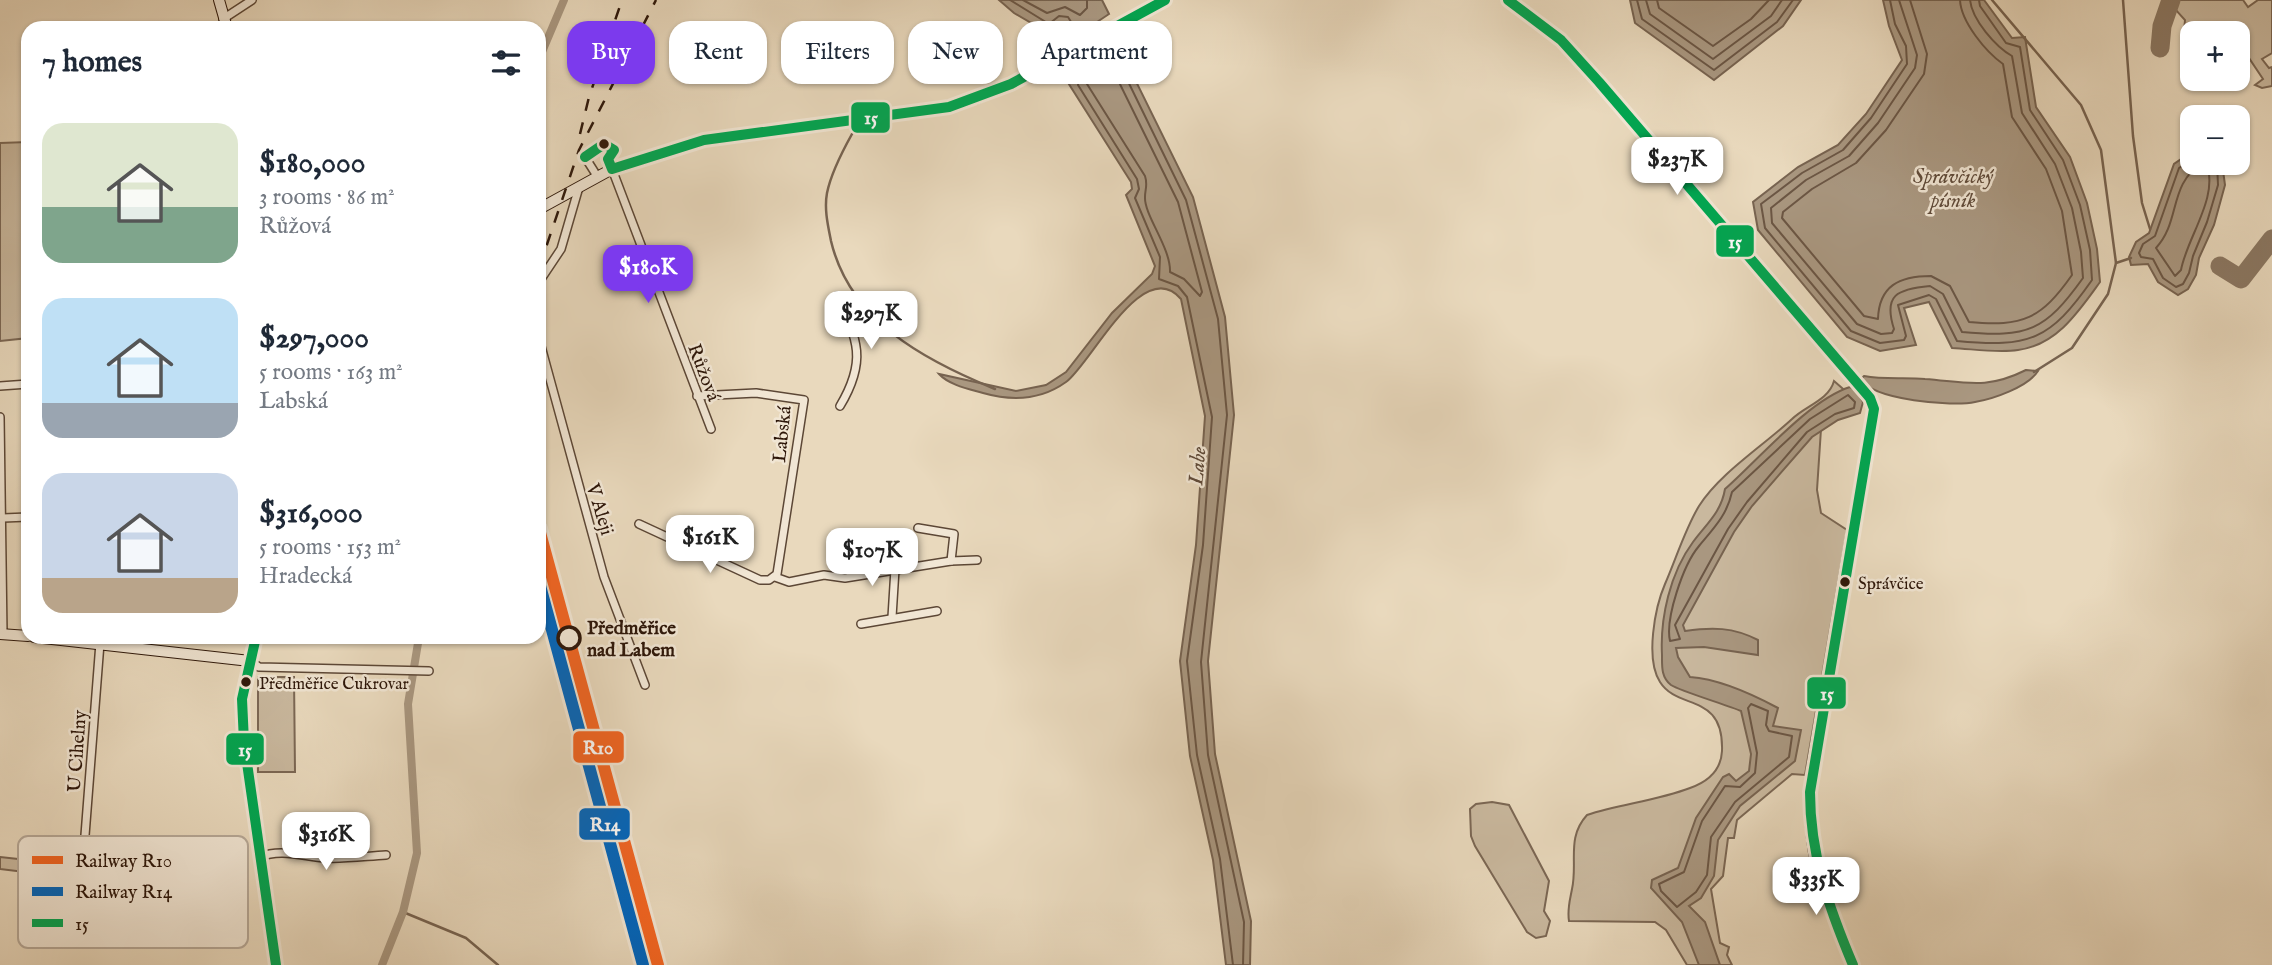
<!DOCTYPE html>
<html lang="en">
<head>
<meta charset="utf-8">
<style>
	:root { --surface:#fff; --page:#f6f6f7; --text:#1f2937; --muted:#747a83; --accent:#7c3aed }
	body { margin:0; font-family:"IM FELL English",serif; background:var(--page); color:var(--text); height:100vh; display:flex; flex-direction:column; font-size:26px; white-space:nowrap }
	* { box-sizing:border-box; margin:0 }
	p { font-size:23px; color:var(--muted) }
	.icon { flex:none; width:38px; height:38px; fill:none; stroke:currentColor; stroke-width:2; stroke-linecap:round; stroke-linejoin:round }
	.map { position:relative; flex:1; overflow:hidden }
	.sheet { position:absolute; left:21px; top:21px; width:525px; height:623px; display:flex; flex-direction:column; background:var(--surface); border-radius:21px; box-shadow:0 2px 5px #0004 }
	.sheet>* { flex:none }
	.banner { position:absolute; left:567px; top:21px; width:665px; height:63px; display:flex; gap:14px }
	.buttons { position:absolute; left:2180px; top:21px; display:grid; gap:14px }
	.buttons a { display:grid; place-items:center; width:70px; height:70px; border-radius:14px; background:var(--surface); box-shadow:0 2px 5px #0004; font-size:35px }
	.price { position:absolute; translate:-50% -60px; padding:0 16px; border-radius:14px; background:#fff; color:#222; font-size:23px; line-height:46px; filter:drop-shadow(0 2px 4px #0008) }
	.price::after { content:''; position:absolute; left:50%; top:42px; width:21px; height:16px; margin-left:-10px; background:inherit; clip-path:polygon(0 0,100% 0,50% 100%) }
	.price.on { background:var(--accent); color:#fff }
	ul { padding:0; list-style:none }
	li { display:flex; align-items:center; gap:21px; height:175px; padding:0 21px }
	li span { display:grid; place-items:center; flex:none; width:196px; height:140px; border-radius:21px; color:#555 }
	li>.icon { margin-inline-start:auto }
	span .icon { width:84px; height:84px; fill:#fffc; stroke-width:1 }
	li b { font-size:30px }
	h2 { display:flex; justify-content:space-between; align-items:center; height:84px; padding:0 21px; font-size:30px }
	.tag { padding:0 24px; border-radius:21px; background:var(--surface); box-shadow:0 2px 5px #0004; font-size:24px; line-height:63px }
	.tag.on { background:var(--accent); color:#fff }
	.map>svg:first-child { display:block }
	.green { fill:#c9b89e; stroke:#7b6754; stroke-width:2 }
	.water { fill:#a99780; stroke:#776350; stroke-width:2 }
	.lines { fill:none; stroke-linecap:round; stroke-linejoin:round }
	.shore { stroke:#6b5644; stroke-width:2 }
	.stream { stroke:#776350; stroke-width:2.5 }
	.canal { stroke:#a99780; stroke-width:8 }
	.taxiway { stroke:#8b7863; stroke-width:19 }
	.street-casing { stroke:#5c4736; stroke-width:10 }
	.secondary-casing { stroke:#2d1609; stroke-width:12 }
	.street { stroke:#f1e6d4; stroke-width:7 }
	.secondary { stroke:#f1e6d4; stroke-width:10 }
	.rail { stroke:#2d1609; stroke-width:2.5; stroke-dasharray:12 12; stroke-linecap:butt }
	.bus-1-casing { stroke:#f1e6d4; stroke-width:16 }
	.bus-1 { stroke:#00a651; stroke-width:10 }
	.rail-1-casing { stroke:#f1e6d4; stroke-width:18 }
	.rail-2-casing { stroke:#f1e6d4; stroke-width:18 }
	.rail-1 { stroke:#f26522; stroke-width:12 }
	.rail-2 { stroke:#0065bd; stroke-width:12 }
	.bus-dot { fill:#2d1609; stroke:#f1e6d4; stroke-width:2.5 }
	.stop-dot { fill:#f1e6d4; stroke:#2d1609; stroke-width:3.5 }
	.labels { text-anchor:middle; stroke-width:5; stroke-linejoin:round; paint-order:stroke }
	.bus-label { font-size:17px; fill:#2d1609; stroke:#f1e6d4; text-anchor:start }
	.street-label { font-size:19px; fill:#2d1609; stroke:#f1e6d4 }
	.stop-label { font-size:19px; font-weight:bold; fill:#2d1609; stroke:#f1e6d4; text-anchor:start }
	.water-label { font-size:21px; font-style:italic; fill:#5f4a39; stroke:#f1e6d4 }
	.key { fill:#f1e6d4; stroke:#b6a897; stroke-width:2 }
	.key-label { font-size:19px; fill:#2d1609 }
	.line-badge { stroke:#f1e6d4; stroke-width:2.5 }
	.badge-label { font-size:19px; text-anchor:middle; font-weight:bold; fill:#fff }
</style>
</head>
<body>
<div class="map">
<svg width="2272" height="965" viewBox="0 0 2272 965">
	<rect width="100%" height="100%" fill="#e9d9bd"/>
	<filter id="stains"><feTurbulence type="fractalNoise" baseFrequency=".00286" numOctaves="4"/><feColorMatrix values="0 0 0 0 .2 0 0 0 0 .09 0 0 0 0 .02 0 0 0 .5 -.17"/></filter>
	<radialGradient id="worn" r=".72"><stop offset=".6" stop-color="#630" stop-opacity="0"/><stop offset="1" stop-color="#630" stop-opacity=".3"/></radialGradient>
	<g class="green">
		<polygon points="2179,0 2243,0 2248,7 2258,0 2272,0 2272,53 2262,59 2269,68 2272,67 2272,86 2262,88 2255,85 2263,79 2245,52 2248,44 2238,45 2238,33 2206,33 2202,28 2184,31 2185,20 2174,8"/>
		<polygon points="28,142 28,338 0,341 0,143"/>
		<path d="M1834,381l24,21 -37,27 -4,61 4,23 26,17 -42,245 -13,-1 -55,46 -3,18h-6l-5,38 -12,13 9,54 9,4 -2,8 5,10h-45l-21,-35 -11,-8 -86,-1c-2,-12 1,-21 3,-32 6,-27 -6,-51 15,-74 33,-11 69,-14 103,-27 17,-6 31,-17 32,-37 2,-59 -44,-40 -62,-69 -15,-23 -5,-75 5,-98 11,-25 20,-55 34,-78 21,-33 64,-60 93,-87 13,-13 37,-19 42,-38z"/>
		<polygon points="258,677 294,677 295,772 258,772"/>
		<polygon points="1492,802 1509,805 1549,881 1544,911 1550,921 1546,936 1536,938 1527,932 1475,846 1471,836 1470,809 1476,804"/>
		<polygon points="0,857 73,865 159,902 156,912 168,918 162,925 137,909 66,877 0,869"/>
	</g>
	<g class="water">
		<path d="M999,0h103l7,14 -12,8 17,32 7,-3 72,146 32,120 9,98 -26,246 7,93 36,167 -1,44h-24l-13,-105 -23,-104 -10,-95 16,-116 9,-129 -24,-117c-38,-45 -90,65 -115,83 -25,18 -55,19 -83,11 -14,-4 -34,-8 -44,-19l77,17 30,-6 20,-13 46,-59 40,-39 3,-8 -29,-71 6,-6 -1,-7 -64,-101 6,-4 -14,-24 17,-9 -11,-20 -4,-1 -1,7 -8,5 -38,-22z"/>
		<polygon points="1630,0 1801,0 1783,26 1714,80 1635,23"/>
		<path d="M1883,0h101l28,38 13,-1 11,70 34,50 17,46 10,46 3,33c-21,29 -43,63 -82,68 -21,3 -45,-1 -66,-2l-23,-46 -25,6 12,37 -36,6 -33,-14 -89,-107 -5,-28 45,-35 40,-22 28,-31 36,-54 -13,-34z"/>
		<polygon points="2193,151 2193,163 2222,163 2225,185 2214,225 2199,258 2196,275 2188,289 2178,295 2158,282 2148,264 2131,265 2129,257 2136,242 2149,233 2174,164"/>
		<path d="M2026,370l12,1c-10,16 -45,28 -63,31 -22,5 -103,-2 -114,-23l3,-3c21,4 41,1 61,3 41,3 61,11 101,-9z"/>
		<path d="M1850,387l6,3 7,12 -3,11 -22,7 -26,17 -60,69 -18,26 -51,93 2,6c27,-4 48,-4 73,9v15l-54,-8 -28,1 2,9 12,20c29,2 62,17 88,31l-5,18 28,4 -6,31 -55,45 -22,34 -4,36 -13,22 -12,8 16,16 15,43h-21l-17,-43 -31,-34 1,-8 26,-12 18,-50 27,-41 6,-3 7,7 13,-10 2,-17 -10,-43c-14,-6 -61,-20 -70,-26 -10,-8 -9,-19 -9,-30 -2,-37 8,-82 31,-113 13,-18 28,-29 32,-53 34,-30 84,-89 125,-102z"/>
	</g>
	<g class="lines">
		<g class="shore">
			<polyline points="1010,0 1049,24 1059,16 1068,17 1081,38"/>
			<polyline points="1023,0 1047,13 1065,7 1080,15 1087,8 1087,0"/>
			<polyline points="1637,0 1642,19 1714,70 1777,22 1793,0"/>
			<polyline points="1646,0 1650,14 1713,59 1771,16 1782,0"/>
			<polyline points="1657,0 1659,8 1713,46 1751,19 1769,0"/>
			<path d="M1890,0l5,24 11,22 1,18 -36,54 -28,32 -41,23 -41,31 4,24 86,103 29,12 24,-3 2,-4 -8,-31 31,-10 7,4 21,42c73,7 93,-1 135,-61l-2,-30 -10,-45 -17,-45 -33,-50 -10,-63 -14,-4 -26,-37 -1,-6"/>
			<path d="M1899,0l18,55 -2,13 -37,55 -29,33 -43,24 -35,28 1,15 85,101 24,10 11,-1 2,-4c-11,-34 3,-40 36,-43l13,8 19,38c66,6 83,-1 121,-54l-2,-26 -9,-44 -17,-44 -33,-51 -10,-57c-16,-9 -40,-36 -42,-56"/>
			<path d="M1910,0l17,54 -3,20 -38,56 -30,33 -44,26 -29,23 -1,6 82,98 14,3c1,-33 21,-43 53,-43l19,10 19,36c54,5 72,-3 103,-47l-10,-64 -16,-42 -34,-52 -9,-53c-17,-12 -42,-42 -43,-64"/>
			<polyline points="1100,43 1109,58 1119,63 1186,200 1218,319 1227,415 1201,662 1208,755 1244,922 1243,965"/>
			<path d="M1091,50l22,20 65,132 24,90 -2,4 -16,-17 -14,-7c1,-24 -26,-57 -25,-75 0,-8 3,-12 0,-21l-58,-92 1,-10 -6,-14z"/>
			<polyline points="1071,59 1079,74 1078,85 1137,179 1139,189 1135,198 1160,257 1159,279 1178,286 1187,297 1212,417 1203,545 1187,661 1197,755 1220,859 1233,965"/>
			<polyline points="2193,159 2179,168 2155,236 2143,244 2139,253 2141,257 2153,259 2163,278 2176,287 2183,284 2189,273 2193,256 2207,222 2218,185 2217,163"/>
			<path d="M2202,163c-34,22 -21,58 -46,85l19,28 6,-6c6,-33 39,-74 25,-107"/>
			<path d="M1848,395l7,7 -1,6 -19,6 -28,18 -60,70 -19,27 -53,96 5,14 -10,2c-5,-22 13,-76 29,-95 15,-18 28,-31 33,-54l78,-73z"/>
			<polygon points="1751,704 1768,711 1766,725 1769,731 1792,736 1789,757 1735,802 1711,837 1707,875 1696,892 1677,907 1661,891 1659,884 1684,872 1702,821 1725,786 1740,787 1755,773 1757,753 1748,708"/>
		</g>
		<g class="stream">
			<polyline points="1992,0 2081,105 2101,150 2116,263"/>
			<polyline points="2123,0 2133,136 2142,203 2150,229"/>
			<path d="M852,134c-10,18 -21,39 -25,59 -3,16 1,33 4,48 19,80 93,119 164,148"/>
			<polyline points="2034,372 2072,348 2108,294 2116,263 2131,258"/>
			<polyline points="403,912 466,938 498,965"/>
		</g>
		<g class="canal">
			<polyline points="539,59 564,0"/>
			<polyline points="382,965 403,912 417,853 408,704 419,637"/>
		</g>
		<g class="taxiway">
			<polyline points="2160,48 2162,26 2171,0"/>
			<polyline points="2220,266 2241,279 2272,239"/>
		</g>
		<defs>
			<g id="street">
				<polyline points="223,19 252,0"/>
				<polyline points="585,157 597,176"/>
				<polyline points="612,169 711,429"/>
				<polyline points="539,282 561,249 579,187"/>
				<path d="M837,296c21,44 30,65 3,110"/>
				<polyline points="539,339 604,577 645,685"/>
				<polyline points="0,386 28,384"/>
				<polyline points="0,417 3,634"/>
				<polyline points="3,518 28,517"/>
				<polyline points="639,524 760,580 769,580 777,574 804,400 756,393 697,396"/>
				<polyline points="918,528 954,534 951,561"/>
				<polyline points="775,577 789,582 824,575 845,578 951,561 977,560"/>
				<polyline points="892,617 895,569"/>
				<polyline points="861,624 937,611"/>
				<polyline points="250,661 259,667 429,671"/>
				<path d="M260,857c21,-9 45,0 66,1 19,1 41,-2 60,-3"/>
				<polyline points="83,861 100,643"/>
			</g>
			<g id="secondary">
				<polyline points="219,0 227,28"/>
				<path d="M1508,0l53,40 38,42 271,316 4,11 -61,353c-11,84 8,127 40,203"/>
				<polyline points="539,209 612,169 704,140 927,111 975,99 1011,84 1165,0"/>
				<polyline points="0,634 28,636"/>
				<polyline points="34,637 250,661"/>
				<polyline points="256,637 242,699 244,742 276,965"/>
			</g>
		</defs>
		<use href="#street" class="street-casing"/>
		<use href="#secondary" class="secondary-casing"/>
		<use href="#street" class="street"/>
		<use href="#secondary" class="secondary"/>
		<g class="rail">
			<polyline points="580,134 589,97 622,0"/>
			<polyline points="539,268 579,150 656,0"/>
		</g>
		<defs>
			<g id="bus-1">
				<path d="M1508,0l53,40 38,42 271,316 4,11 -64,383c0,63 19,116 43,173"/>
				<polyline points="585,157 604,144 614,150 608,159 612,169 704,140 949,107 1011,84 1165,0"/>
				<polyline points="256,637 242,699 244,742 276,965"/>
			</g>
		</defs>
		<use href="#bus-1" class="bus-1-casing"/>
		<use href="#bus-1" class="bus-1"/>
		<defs>
			<polyline id="rail-1" points="539,529 658,965"/>
			<polyline id="rail-2" points="539,582 643,965"/>
		</defs>
		<use href="#rail-1" class="rail-1-casing"/>
		<use href="#rail-2" class="rail-2-casing"/>
		<use href="#rail-1" class="rail-1"/>
		<use href="#rail-2" class="rail-2"/>
	</g>
	<g class="bus-dot">
		<circle cx="604" cy="144" r="6"/>
		<circle cx="1845" cy="582" r="6"/>
		<circle cx="246" cy="682" r="6"/>
	</g>
	<circle class="stop-dot" cx="569" cy="638" r="11"/>
	<g class="labels">
		<g class="bus-label">
			<text x="1858" y="589">Správčice</text>
			<text x="259" y="689">Předměřice Cukrovar</text>
		</g>
		<g class="street-label">
			<text transform="translate(705 372) rotate(69)" y="7">Růžová</text>
			<text transform="translate(781 434) rotate(-84)" y="7">Labská</text>
			<text transform="translate(601 509) rotate(73)" y="7">V Aleji</text>
			<text transform="translate(76 751) rotate(-86)" y="7">U Cihelny</text>
		</g>
		<g class="stop-label">
			<text x="587" y="634">Předměřice<tspan x="587" dy="22">nad Labem</tspan></text>
		</g>
		<g class="water-label">
			<text x="1953" y="183">Správčický<tspan x="1953" dy="24">písník</tspan></text>
			<text transform="translate(1197 466) rotate(-85)" y="7">Labe</text>
		</g>
	</g>
	<rect x="18" y="836" width="230" height="112" rx="10" class="key"/>
	<rect x="32" y="856" width="31" height="8" fill="#f26522"/>
	<rect x="32" y="887" width="31" height="9" fill="#0065bd"/>
	<rect x="32" y="919" width="31" height="8" fill="#00a651"/>
	<g class="key-label">
		<text x="75" y="867">Railway R10</text>
		<text x="75" y="898">Railway R14</text>
		<text x="75" y="930">15</text>
	</g>
	<g class="line-badge">
		<rect x="850" y="101" width="41" height="33" rx="7" fill="#00a651"/>
		<rect x="1715" y="224" width="40" height="34" rx="7" fill="#00a651"/>
		<rect x="1806" y="676" width="41" height="34" rx="7" fill="#00a651"/>
		<rect x="572" y="730" width="53" height="34" rx="7" fill="#f26522"/>
		<rect x="225" y="732" width="40" height="34" rx="7" fill="#00a651"/>
		<rect x="578" y="807" width="53" height="34" rx="7" fill="#0065bd"/>
	</g>
	<g class="badge-label">
		<text x="871" y="124">15</text>
		<text x="1735" y="248">15</text>
		<text x="1827" y="700">15</text>
		<text x="598" y="754">R10</text>
		<text x="245" y="756">15</text>
		<text x="605" y="831">R14</text>
	</g>
	<rect width="100%" height="100%" filter="url(#stains)"/>
	<rect width="100%" height="100%" fill="url(#worn)"/>
</svg>
<div class="buttons">
<a>+</a>
<a>−</a>
</div>
<b class="price" style="left:1677px;top:197px">$237K</b>
<b class="price on" style="left:648px;top:305px">$180K</b>
<b class="price" style="left:871px;top:351px">$297K</b>
<b class="price" style="left:710px;top:575px">$161K</b>
<b class="price" style="left:872px;top:588px">$107K</b>
<b class="price" style="left:326px;top:872px">$316K</b>
<b class="price" style="left:1816px;top:917px">$335K</b>
<div class="banner">
<a class="tag on">Buy</a>
<a class="tag">Rent</a>
<a class="tag">Filters</a>
<a class="tag">New</a>
<a class="tag">Apartment</a>
</div>
<section class="sheet">
<h2>7 homes<svg class="icon" aria-label="filters" viewBox="0 0 24 24"><path d="M4 7h16M4 17h16"/><circle cx="9" cy="7" r="2"/><circle cx="15" cy="17" r="2"/></svg></h2>
<ul>
<li><span style="background:linear-gradient(#dfe7d0 60%,#7fa58c 0)"><svg class="icon" aria-label="home" viewBox="0 0 24 24"><path d="M3 11l9-7 9 7M6 9v11h12V9"/></svg></span><div><b>$180,000</b><p>3 rooms · 86 m²</p><p>Růžová</p></div></li>
<li><span style="background:linear-gradient(#bfe0f5 75%,#9aa5b1 0)"><svg class="icon" aria-label="home" viewBox="0 0 24 24"><path d="M3 11l9-7 9 7M6 9v11h12V9"/></svg></span><div><b>$297,000</b><p>5 rooms · 163 m²</p><p>Labská</p></div></li>
<li><span style="background:linear-gradient(#c9d6e8 75%,#b9a48a 0)"><svg class="icon" aria-label="home" viewBox="0 0 24 24"><path d="M3 11l9-7 9 7M6 9v11h12V9"/></svg></span><div><b>$316,000</b><p>5 rooms · 153 m²</p><p>Hradecká</p></div></li>
</ul>
</section>
</div>
</body>
</html>
